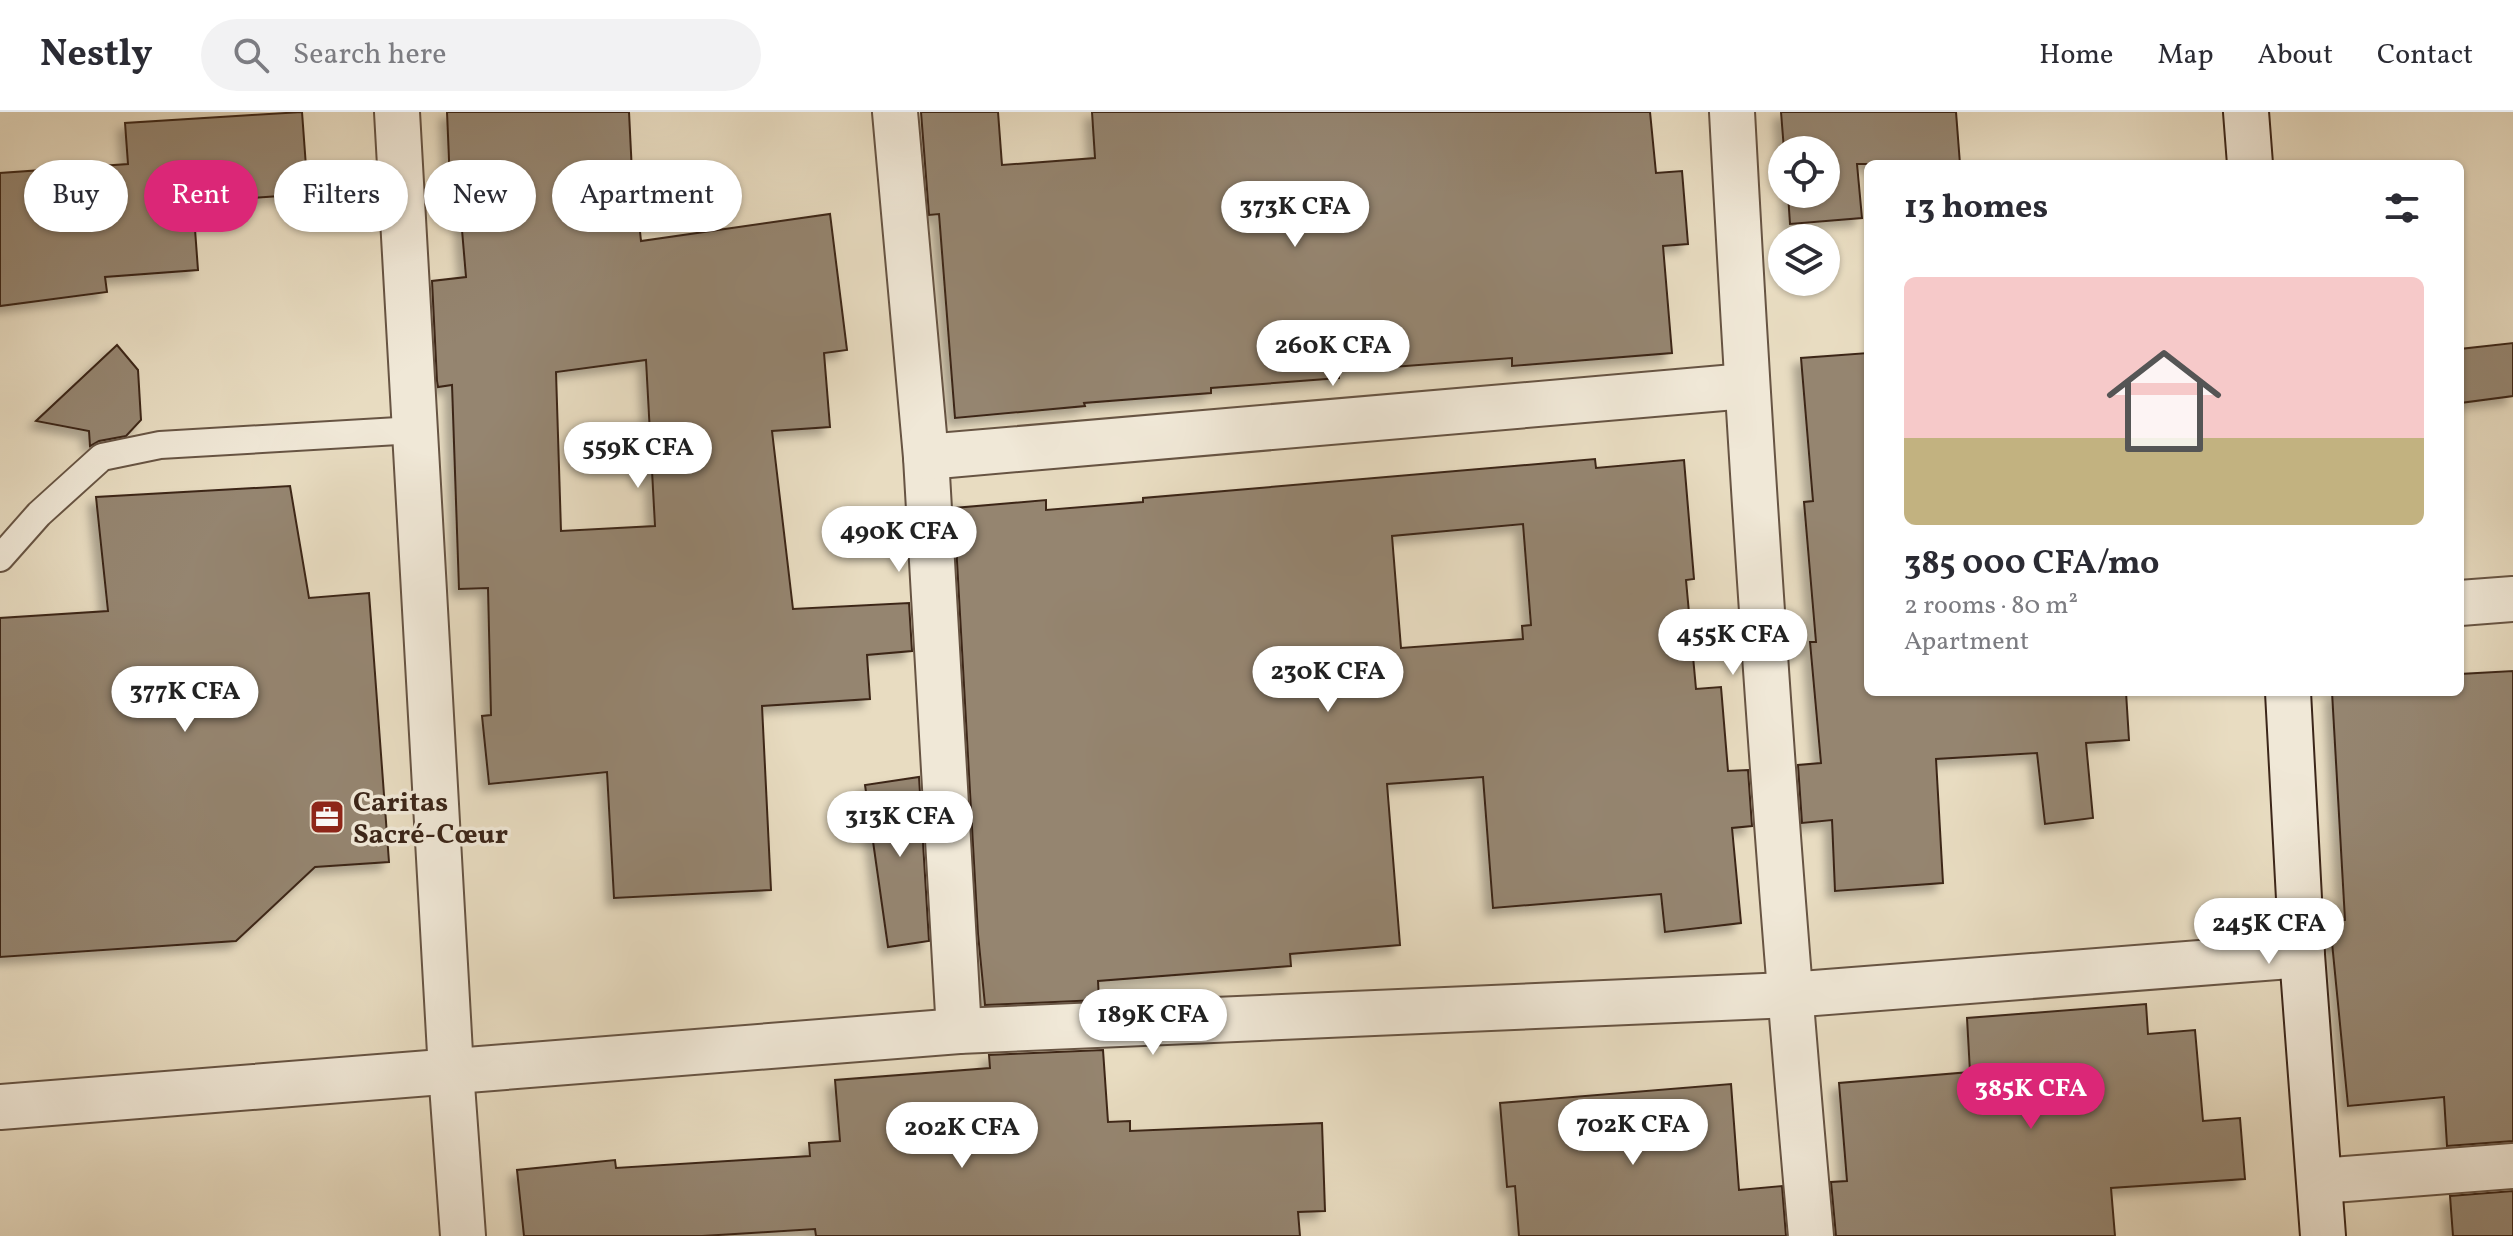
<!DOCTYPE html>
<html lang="en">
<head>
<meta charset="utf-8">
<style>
	:root { --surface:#fff; --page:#f2f2f3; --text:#2b2b33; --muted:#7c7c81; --line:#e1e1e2; --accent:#db2777 }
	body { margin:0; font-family:Vollkorn,serif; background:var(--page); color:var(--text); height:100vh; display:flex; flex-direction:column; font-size:30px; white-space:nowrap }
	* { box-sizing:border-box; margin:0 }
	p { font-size:26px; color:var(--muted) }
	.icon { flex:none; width:44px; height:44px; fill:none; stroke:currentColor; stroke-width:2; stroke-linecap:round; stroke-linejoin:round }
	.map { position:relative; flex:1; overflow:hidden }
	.side { position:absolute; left:1864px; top:48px; width:600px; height:536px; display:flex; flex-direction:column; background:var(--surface); border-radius:12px; box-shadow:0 2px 6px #0004 }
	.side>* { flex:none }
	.top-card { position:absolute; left:24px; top:48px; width:760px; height:72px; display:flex; gap:16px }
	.tools { position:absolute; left:1768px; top:24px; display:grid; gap:16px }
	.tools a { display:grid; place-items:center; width:72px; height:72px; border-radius:50%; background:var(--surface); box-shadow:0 2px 6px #0004; font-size:40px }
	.price { position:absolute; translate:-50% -68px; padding:0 18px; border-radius:28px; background:#fff; color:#222; font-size:26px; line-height:52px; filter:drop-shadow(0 2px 4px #0008) }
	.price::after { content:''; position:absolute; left:50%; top:48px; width:24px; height:18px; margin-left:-12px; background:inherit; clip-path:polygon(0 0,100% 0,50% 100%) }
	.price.current { background:var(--accent); color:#fff }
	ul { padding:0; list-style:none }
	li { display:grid; align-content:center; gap:16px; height:424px; padding:0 40px }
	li+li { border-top:2px solid var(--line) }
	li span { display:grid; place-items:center; height:248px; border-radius:12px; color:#555 }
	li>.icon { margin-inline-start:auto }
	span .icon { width:144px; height:144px; fill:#fffc; stroke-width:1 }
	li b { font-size:34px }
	h2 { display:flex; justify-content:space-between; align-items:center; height:96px; padding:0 40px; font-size:34px }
	.pill { padding:0 28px; border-radius:36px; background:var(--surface); box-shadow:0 2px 6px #0004; font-size:28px; line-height:72px }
	.pill.current { background:var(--accent); color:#fff }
	header { display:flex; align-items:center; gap:48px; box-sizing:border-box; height:112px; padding:0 40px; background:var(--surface); border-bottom:2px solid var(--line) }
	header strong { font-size:38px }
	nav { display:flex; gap:44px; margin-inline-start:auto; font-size:28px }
	.search { width:560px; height:72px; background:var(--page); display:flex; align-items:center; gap:20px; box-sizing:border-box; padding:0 28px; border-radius:44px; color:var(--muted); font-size:30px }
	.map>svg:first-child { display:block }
	.building { fill:#958570; stroke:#3c2619; stroke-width:2; fill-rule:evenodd; filter:url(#shadow) }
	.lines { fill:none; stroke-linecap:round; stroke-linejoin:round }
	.lane-casing { stroke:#675443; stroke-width:30 }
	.street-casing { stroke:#675443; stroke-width:48 }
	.secondary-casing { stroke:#3c2619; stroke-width:48 }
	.lane { stroke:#f0e8d7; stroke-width:26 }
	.street { stroke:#f0e8d7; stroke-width:44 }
	.secondary { stroke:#f0e8d7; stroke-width:44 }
	.labels { text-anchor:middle; stroke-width:7; stroke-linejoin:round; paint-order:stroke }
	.poi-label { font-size:28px; font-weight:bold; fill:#3c2619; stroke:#f0e8d7; text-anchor:start }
</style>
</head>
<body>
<header>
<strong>Nestly</strong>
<div class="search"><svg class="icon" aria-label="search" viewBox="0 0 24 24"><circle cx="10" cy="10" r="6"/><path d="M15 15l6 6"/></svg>Search here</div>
<nav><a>Home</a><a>Map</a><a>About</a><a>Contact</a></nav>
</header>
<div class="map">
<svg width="2513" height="1124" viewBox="0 0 2513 1124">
	<defs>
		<filter id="shadow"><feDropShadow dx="-7" dy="7" stdDeviation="4" flood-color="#0004"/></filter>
	</defs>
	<rect width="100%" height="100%" fill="#e8dcc1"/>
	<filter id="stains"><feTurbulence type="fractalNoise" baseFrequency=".0025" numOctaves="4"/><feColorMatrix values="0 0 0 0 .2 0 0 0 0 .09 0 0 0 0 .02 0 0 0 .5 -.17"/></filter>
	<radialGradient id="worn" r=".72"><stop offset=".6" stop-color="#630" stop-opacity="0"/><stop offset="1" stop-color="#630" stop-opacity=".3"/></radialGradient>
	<g class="building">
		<polygon points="302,0 308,82 193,90 198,158 105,165 107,180 0,194 0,61 128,52 125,11"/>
		<path d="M447,0h182l4,81h3l5,48 189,-27 17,136 -23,3 6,74 -58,4 21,178 116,-6 3,48 -45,4 3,44 -108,7 9,184 -157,8 -7,-126 -118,12 -7,-68 9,-1 -3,-127 -29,1 -7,-204 -14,2 -1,-6 -5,-100 34,-4 -8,-94h-8zM646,248l9,166 -94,5 -5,-159z"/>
		<polygon points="921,0 998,0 1002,53 1095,46 1092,0 1650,0 1656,61 1682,59 1688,132 1663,134 1672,241 1512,254 1512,246 1339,259 1339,266 1211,276 1211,281 1084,291 1085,294 955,306 939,102 929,103"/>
		<polygon points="1781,0 1956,0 1960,52 1857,52 1862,106 1790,112 1788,82 1826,82 1826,38 1784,38"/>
		<polygon points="2513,231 2513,284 2460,291 2460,237"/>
		<polygon points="117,233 138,258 141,308 126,324 99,329 90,334 89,319 36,309"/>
		<polygon points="1868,241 1868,580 2126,580 2129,628 2086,631 2093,706 2045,712 2037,641 1936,647 1943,771 1835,779 1832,708 1802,711 1798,653 1821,651 1810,530 1816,530 1804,390 1813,389 1801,246"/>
		<path d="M1595,347l1,9 88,-8 10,119 -8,1 10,109 25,-2 7,84 20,-1 4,56 -20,2 9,95 -76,9 -4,-38 -168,14 -10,-131 -96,7 13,161 -110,9 1,12 -193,15 1,19 -114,5 -7,-71 -24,-426 92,-8v10l97,-8v-4zM1523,412l8,101 -9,1 1,13 -122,9 -9,-112z"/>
		<polygon points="290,374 309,486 369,481 389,750 315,755 236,829 0,845 0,506 108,499 96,385"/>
		<polygon points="2513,559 2513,1029 2447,1034 2444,985 2348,994 2330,810 2345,808 2332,580 2460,580 2460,562"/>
		<polygon points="919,665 929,829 888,835 865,673"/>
		<polygon points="2146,892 2148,922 2195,918 2203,1009 2240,1006 2245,1067 2111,1076 2115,1124 1836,1124 1831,1070 1847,1069 1839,971 1970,960 1967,906"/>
		<polygon points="1103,938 1108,1010 1130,1009 1130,1019 1322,1011 1325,1099 1298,1100 1300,1124 816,1124 815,1117 702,1124 524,1124 517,1058 615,1048 616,1056 810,1044 809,1031 840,1029 835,968 990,956 989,943"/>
		<polygon points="1731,972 1739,1078 1782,1074 1786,1124 1519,1124 1515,1074 1507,1075 1500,991"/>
		<polygon points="2513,1079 2513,1124 2453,1124 2450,1084"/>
	</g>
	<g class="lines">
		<defs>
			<polyline id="lane" points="0,446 39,402 102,345 160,333 415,318"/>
			<g id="street">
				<polyline points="397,0 451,959 463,1124"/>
				<polyline points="895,0 926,345 959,919"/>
				<path d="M1732,0c20,375 45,750 79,1124"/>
				<polyline points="926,345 1746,274"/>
				<polyline points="2460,491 2513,487"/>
				<polyline points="0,995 959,919 1789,883 2302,843"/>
				<polyline points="2320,1069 2513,1054"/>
			</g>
			<g id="secondary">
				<polyline points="2246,0 2250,52"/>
				<polyline points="2288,580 2302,843 2323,1124"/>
			</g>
		</defs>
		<use href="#lane" class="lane-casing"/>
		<use href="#street" class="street-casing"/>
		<use href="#secondary" class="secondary-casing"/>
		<use href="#lane" class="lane"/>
		<use href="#street" class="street"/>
		<use href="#secondary" class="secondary"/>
	</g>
	<defs>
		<symbol id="office-square" viewBox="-11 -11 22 22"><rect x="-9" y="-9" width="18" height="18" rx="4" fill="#8f2418" stroke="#f0e8d7"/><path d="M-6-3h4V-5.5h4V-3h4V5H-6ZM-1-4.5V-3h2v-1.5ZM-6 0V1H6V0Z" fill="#fff"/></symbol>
	</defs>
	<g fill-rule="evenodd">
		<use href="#office-square" x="307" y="685" width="40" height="40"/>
	</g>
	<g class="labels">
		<g class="poi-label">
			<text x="353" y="699">Caritas<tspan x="353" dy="32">Sacré-Cœur</tspan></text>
		</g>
	</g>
	<rect width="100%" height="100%" filter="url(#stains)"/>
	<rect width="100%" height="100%" fill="url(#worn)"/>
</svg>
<div class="tools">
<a><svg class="icon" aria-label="locate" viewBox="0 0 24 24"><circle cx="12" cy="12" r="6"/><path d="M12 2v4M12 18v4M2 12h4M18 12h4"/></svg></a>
<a><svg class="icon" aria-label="layers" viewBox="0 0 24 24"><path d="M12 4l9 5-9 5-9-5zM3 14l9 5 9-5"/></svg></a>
</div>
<b class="price" style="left:1295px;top:137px">373K CFA</b>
<b class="price" style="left:1333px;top:276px">260K CFA</b>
<b class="price" style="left:638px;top:378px">559K CFA</b>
<b class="price" style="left:899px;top:462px">490K CFA</b>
<b class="price" style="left:1733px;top:565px">455K CFA</b>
<b class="price" style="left:1328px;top:602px">230K CFA</b>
<b class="price" style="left:185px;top:622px">377K CFA</b>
<b class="price" style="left:900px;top:747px">313K CFA</b>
<b class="price" style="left:2269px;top:854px">245K CFA</b>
<b class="price" style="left:1153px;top:945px">189K CFA</b>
<b class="price current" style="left:2031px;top:1019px">385K CFA</b>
<b class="price" style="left:1633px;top:1055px">702K CFA</b>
<b class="price" style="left:962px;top:1058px">202K CFA</b>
<div class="top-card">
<a class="pill">Buy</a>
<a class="pill current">Rent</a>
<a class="pill">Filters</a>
<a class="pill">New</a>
<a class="pill">Apartment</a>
</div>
<section class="side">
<h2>13 homes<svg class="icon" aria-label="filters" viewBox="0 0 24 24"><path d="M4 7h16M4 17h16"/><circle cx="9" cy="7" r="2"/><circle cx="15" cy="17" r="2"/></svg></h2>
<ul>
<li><span style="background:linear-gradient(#f6c9c9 65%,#c2b280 0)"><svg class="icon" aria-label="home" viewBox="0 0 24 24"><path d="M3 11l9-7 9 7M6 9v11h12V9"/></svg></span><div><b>385 000 CFA/mo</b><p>2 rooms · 80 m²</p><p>Apartment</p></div></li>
</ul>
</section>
</div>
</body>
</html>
